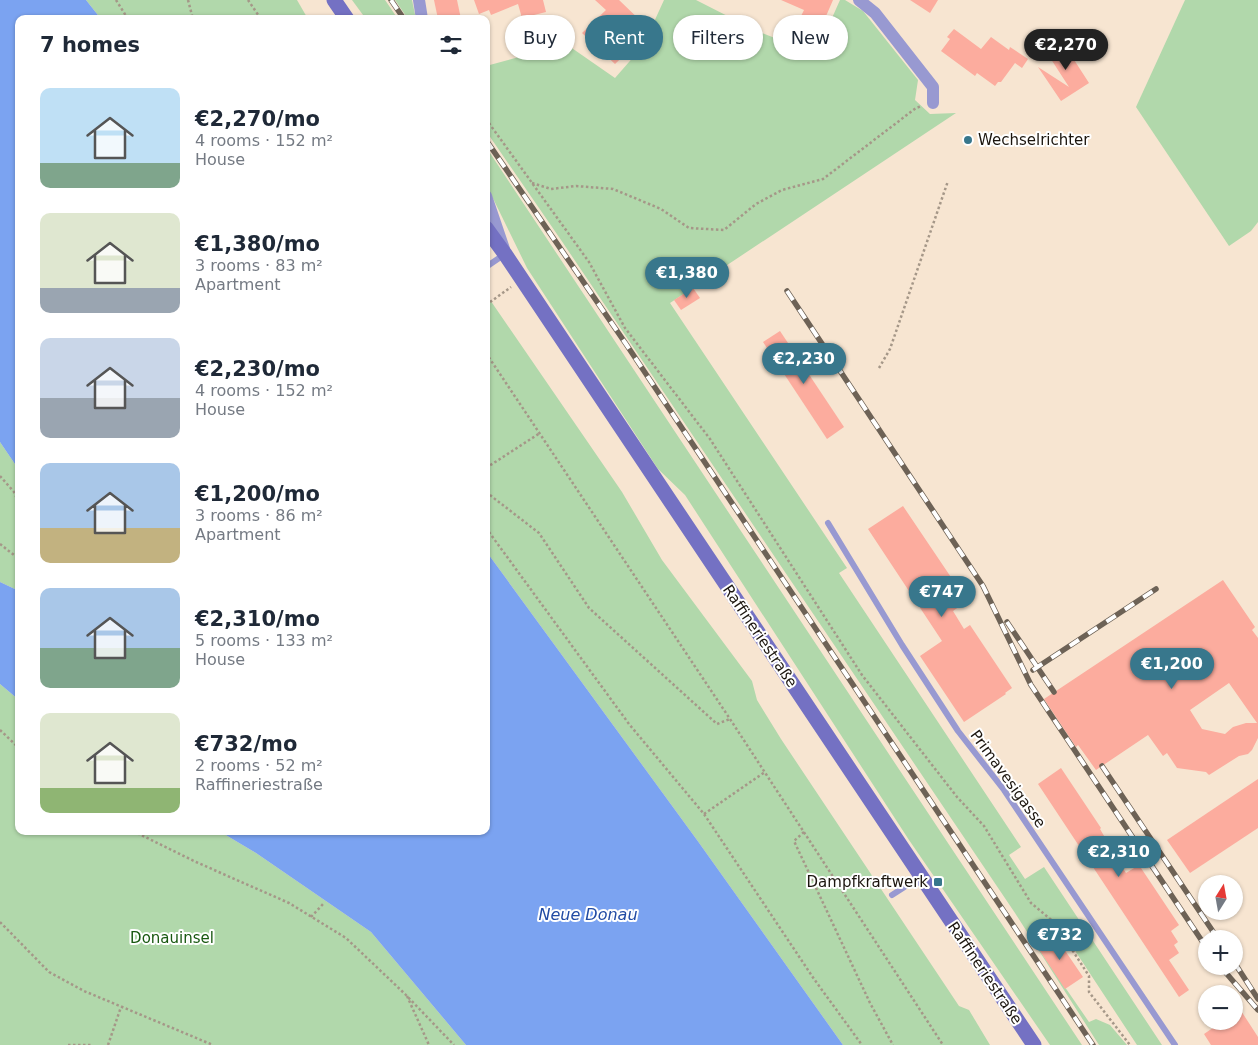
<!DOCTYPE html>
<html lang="en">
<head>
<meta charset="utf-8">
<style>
	:root { --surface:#fff; --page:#f2f2f3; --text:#1f2937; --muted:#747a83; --accent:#38778c }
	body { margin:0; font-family:"DejaVu Sans",sans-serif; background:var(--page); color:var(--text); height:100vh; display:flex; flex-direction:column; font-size:19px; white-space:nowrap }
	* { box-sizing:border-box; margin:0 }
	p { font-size:16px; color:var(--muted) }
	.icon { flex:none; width:28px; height:28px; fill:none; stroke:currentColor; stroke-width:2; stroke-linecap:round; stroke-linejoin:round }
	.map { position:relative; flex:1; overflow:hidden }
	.details { position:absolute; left:15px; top:15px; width:475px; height:820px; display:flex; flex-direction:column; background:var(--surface); border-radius:10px; box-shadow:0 1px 4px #0004 }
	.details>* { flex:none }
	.guide { position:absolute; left:505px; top:15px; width:475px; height:45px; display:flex; gap:10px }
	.needle { width:32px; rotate:11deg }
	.buttons { position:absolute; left:1198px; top:875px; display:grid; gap:10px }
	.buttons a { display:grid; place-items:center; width:45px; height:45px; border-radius:50%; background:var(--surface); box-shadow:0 1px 4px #0004; font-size:25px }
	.price { position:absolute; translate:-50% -42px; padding:0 11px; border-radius:18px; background:var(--accent); color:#fff; font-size:16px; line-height:32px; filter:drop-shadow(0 1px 2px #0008) }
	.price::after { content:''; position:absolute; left:50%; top:30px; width:15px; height:11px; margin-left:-8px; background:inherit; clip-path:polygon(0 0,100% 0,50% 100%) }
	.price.selected { background:#222; color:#fff }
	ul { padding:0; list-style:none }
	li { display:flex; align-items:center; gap:15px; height:125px; padding:0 25px }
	li span { display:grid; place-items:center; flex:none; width:140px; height:100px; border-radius:10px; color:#555 }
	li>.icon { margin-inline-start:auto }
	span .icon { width:60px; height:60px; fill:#fffc; stroke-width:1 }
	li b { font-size:21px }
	h2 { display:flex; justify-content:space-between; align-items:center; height:60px; padding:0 25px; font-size:21px }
	.tag { padding:0 18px; border-radius:22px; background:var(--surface); box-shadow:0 1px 4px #0004; font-size:18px; line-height:45px }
	.tag.selected { background:var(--accent); color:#fff }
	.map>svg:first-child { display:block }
	.green { fill:#b1d8ab }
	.water { fill:#7ba3f1 }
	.building { fill:#fcac9e; fill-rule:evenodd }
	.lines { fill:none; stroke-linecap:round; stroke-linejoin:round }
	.path { stroke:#a59788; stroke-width:2.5; stroke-dasharray:2.5 2.5; stroke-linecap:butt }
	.lane { stroke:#9899d1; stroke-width:6 }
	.street { stroke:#9899d1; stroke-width:12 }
	.secondary { stroke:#7471c3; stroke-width:15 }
	.rail-casing { stroke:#6d6256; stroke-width:5.5 }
	.rail { stroke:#fff; stroke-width:4; stroke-dasharray:11; stroke-linecap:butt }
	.poi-dot { fill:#38778c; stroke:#fff; stroke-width:2 }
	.labels { text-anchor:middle; stroke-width:4; stroke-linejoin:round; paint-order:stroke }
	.poi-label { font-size:15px; fill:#1b150e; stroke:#fff; text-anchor:start }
	.street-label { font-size:15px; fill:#1b150e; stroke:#fff }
	.park-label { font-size:15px; fill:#185810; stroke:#fff }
	.water-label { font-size:16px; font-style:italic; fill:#214ba4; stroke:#fff }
</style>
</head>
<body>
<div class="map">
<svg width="1258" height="1045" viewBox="0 0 1258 1045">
	<rect width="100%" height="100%" fill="#f7e5d1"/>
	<g class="green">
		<polygon points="86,0 297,0 308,19 101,19"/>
		<polygon points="352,0 385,0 398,19 366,19"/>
		<polygon points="395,0 412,0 416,19 408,19"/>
		<polygon points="664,0 696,0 757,31 816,54 840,0 845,0 863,11 918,80 915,100 930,114 956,113 670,303 847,568 839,573 1021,847 1009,855 1025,879 1044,867 1162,1045 1137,1045 1064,934 1058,934 1054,928 1043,935 1047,942 1038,948 1089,1022 1096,1019 1110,1025 1127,1045 1099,1045 1015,913 561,240 486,131 486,66 566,44 615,78 643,46"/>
		<polygon points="1185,0 1258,0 1258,222 1251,231 1229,246 1136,107"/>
		<polygon points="486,147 1082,1045 1050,1045 909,840 685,495 658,469 527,268 486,184"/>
		<polygon points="486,294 622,492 662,560 752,681 757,700 781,739 959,1006 969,1010 990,1045 843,1045 697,840 486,551"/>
		<polygon points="0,442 19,470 19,591 0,582"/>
		<polygon points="0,684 19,700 19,831 219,831 256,853 371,932 466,1045 0,1045"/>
	</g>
	<g class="water">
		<polygon points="0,0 86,0 101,19 19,19 19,470 0,442"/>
		<polygon points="486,551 697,840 843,1045 466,1045 371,932 256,853 219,831 486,831"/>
		<polygon points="0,582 19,591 19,700 0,684"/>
	</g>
	<g class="building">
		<polygon points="434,0 457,0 461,19 438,19"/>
		<polygon points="474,0 543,0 546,12 522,18 518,4 491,15 489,10 479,14"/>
		<polygon points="595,0 619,0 645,25 631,40 636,44 615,64 582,33 606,10"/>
		<polygon points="781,0 833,0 820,30 799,20 804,10"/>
		<polygon points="910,0 938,0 930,13"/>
		<polygon points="954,29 981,49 991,37 1009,50 1010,47 1028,59 1022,68 1015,63 1001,82 998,82 995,86 977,73 975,76 941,51 950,39 947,37"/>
		<polygon points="1071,37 1077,47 1069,52 1089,83 1061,101 1038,67 1069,87 1047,53"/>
		<polygon points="693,288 700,298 681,310 674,300"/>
		<polygon points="780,331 844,427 827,439 763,342"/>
		<polygon points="903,506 967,601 953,611 964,629 970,625 1012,688 1005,693 1006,694 964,722 920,656 942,641 868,529"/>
		<path d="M1223,580l32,47 -3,3 6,8v100l-6,12 -4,4 -9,2 -30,19 -3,-3 -29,-4 -10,-15 -4,3 -15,-21 -52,35 -18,-25 -2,2 -32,-48zM1229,683l28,40h-11l-13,4 -8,7 -23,-5 -12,-19z"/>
		<polygon points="1061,768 1101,828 1100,829 1114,853 1113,854 1126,873 1139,865 1179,925 1171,931 1178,942 1174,945 1179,953 1169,960 1189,990 1179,997 1038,784"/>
		<polygon points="1258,779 1258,828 1190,873 1167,840"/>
		<polygon points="1051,930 1083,977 1065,989 1038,948 1047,942 1042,935"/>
		<polygon points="1234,1000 1258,1037 1258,1045 1211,1045 1204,1034 1223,1021 1234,1021"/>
	</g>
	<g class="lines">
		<g class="path">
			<polyline points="116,0 128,19"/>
			<polyline points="188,0 193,19"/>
			<polyline points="248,0 261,19"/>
			<polyline points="486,119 589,262 625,328 710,439 862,675 957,797 984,826 1031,903 1055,923 1089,976 1089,992 1130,1045"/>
			<polyline points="532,183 551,189 576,186 613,189 661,209 689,228 724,230 756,204 782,190 823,179 916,108 922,106"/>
			<polyline points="486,305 511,287"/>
			<polyline points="486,353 730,719 943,1045"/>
			<polyline points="879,368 890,349 948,181"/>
			<polyline points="486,468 540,433"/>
			<polyline points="0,476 14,492 19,503"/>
			<polyline points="486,492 539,533 589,608 717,724 730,719"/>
			<polyline points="486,528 629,724 704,814 814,979 862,1045"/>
			<polyline points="0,544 19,559"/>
			<polyline points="0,730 19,748"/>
			<polyline points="704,814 765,772"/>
			<polyline points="133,831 196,862 289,903 346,938 405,994 454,1045"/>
			<polyline points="804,832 794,841 870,1003 893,1045"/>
			<polyline points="311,917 324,903"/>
			<polyline points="0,922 49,972 84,991 213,1045"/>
			<polyline points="407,996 429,1045"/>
			<polyline points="68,1045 92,1045"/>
			<polyline points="108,1045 121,1007"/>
		</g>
		<g class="lane">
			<polyline points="486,267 505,254"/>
			<polyline points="828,523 902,645 958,731 1004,790 1175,1045"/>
			<polyline points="892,895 920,877"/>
		</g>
		<g class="street">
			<polyline points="419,0 422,19"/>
			<polyline points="859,0 875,13 933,87 933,103"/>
			<polyline points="486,196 504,249"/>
		</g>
		<g class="secondary">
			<polyline points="334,0 347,19"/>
			<polyline points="486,228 505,254 1034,1045"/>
		</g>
		<defs>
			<g id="rail">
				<polyline points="391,0 404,19"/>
				<polyline points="486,140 626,344 1093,1045"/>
				<polyline points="787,291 983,586 1031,685 1206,947"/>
				<polyline points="1007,622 1054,692"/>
				<polyline points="1033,670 1156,589"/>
				<polyline points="1102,766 1218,939"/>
				<polyline points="1234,962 1258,999"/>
				<polyline points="1220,966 1258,1010"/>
			</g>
		</defs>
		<use href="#rail" class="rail-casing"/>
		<use href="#rail" class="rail"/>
	</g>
	<g class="poi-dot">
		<circle cx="968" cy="140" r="5"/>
		<rect x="933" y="877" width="10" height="10" rx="2.5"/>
	</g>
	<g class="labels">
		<g class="poi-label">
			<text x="978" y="145">Wechselrichter</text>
			<text x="928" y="887" text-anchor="end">Dampfkraftwerk</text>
		</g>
		<g class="street-label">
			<text transform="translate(760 636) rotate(56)" y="5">Raffineriestraße</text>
			<text transform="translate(1008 779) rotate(54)" y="5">Primavesigasse</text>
			<text transform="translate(985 973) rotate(56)" y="5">Raffineriestraße</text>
		</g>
		<g class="park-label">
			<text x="172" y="943">Donauinsel</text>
		</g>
		<g class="water-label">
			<text x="588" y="920">Neue Donau</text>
		</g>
	</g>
</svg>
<div class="buttons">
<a><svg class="needle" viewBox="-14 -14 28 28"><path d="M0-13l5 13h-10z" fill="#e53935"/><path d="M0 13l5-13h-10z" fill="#747a83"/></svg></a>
<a>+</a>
<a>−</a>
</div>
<b class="price selected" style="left:1066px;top:71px">€2,270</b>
<b class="price" style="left:687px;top:299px">€1,380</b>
<b class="price" style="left:804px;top:385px">€2,230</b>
<b class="price" style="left:942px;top:618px">€747</b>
<b class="price" style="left:1172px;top:690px">€1,200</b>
<b class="price" style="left:1119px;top:878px">€2,310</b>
<b class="price" style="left:1060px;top:961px">€732</b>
<div class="guide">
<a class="tag">Buy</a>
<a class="tag selected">Rent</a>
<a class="tag">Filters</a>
<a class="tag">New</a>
</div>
<section class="details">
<h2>7 homes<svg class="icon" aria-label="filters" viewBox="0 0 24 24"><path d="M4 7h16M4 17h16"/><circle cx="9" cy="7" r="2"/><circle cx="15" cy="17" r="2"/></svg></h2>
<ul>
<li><span style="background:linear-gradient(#bfe0f5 75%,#7fa58c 0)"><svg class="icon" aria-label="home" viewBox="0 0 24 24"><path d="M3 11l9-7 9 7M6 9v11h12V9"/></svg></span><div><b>€2,270/mo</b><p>4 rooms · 152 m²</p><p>House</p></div></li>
<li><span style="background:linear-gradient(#dfe7d0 75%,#9aa5b1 0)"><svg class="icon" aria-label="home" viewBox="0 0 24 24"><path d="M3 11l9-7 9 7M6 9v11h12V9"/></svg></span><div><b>€1,380/mo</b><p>3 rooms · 83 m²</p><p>Apartment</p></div></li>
<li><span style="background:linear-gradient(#c9d6e8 60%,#9aa5b1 0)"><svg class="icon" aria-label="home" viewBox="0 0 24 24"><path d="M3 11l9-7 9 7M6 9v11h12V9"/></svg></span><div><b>€2,230/mo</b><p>4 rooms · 152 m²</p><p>House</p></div></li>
<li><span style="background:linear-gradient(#a9c7e8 65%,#c2b280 0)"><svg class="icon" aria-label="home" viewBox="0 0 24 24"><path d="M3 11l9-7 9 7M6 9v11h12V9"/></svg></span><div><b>€1,200/mo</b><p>3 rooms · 86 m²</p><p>Apartment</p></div></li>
<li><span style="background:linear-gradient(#a9c7e8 60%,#7fa58c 0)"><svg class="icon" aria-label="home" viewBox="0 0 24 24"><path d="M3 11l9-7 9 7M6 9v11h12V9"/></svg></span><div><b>€2,310/mo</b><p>5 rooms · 133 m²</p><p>House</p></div></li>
<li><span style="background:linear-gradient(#dfe7d0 75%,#8fb573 0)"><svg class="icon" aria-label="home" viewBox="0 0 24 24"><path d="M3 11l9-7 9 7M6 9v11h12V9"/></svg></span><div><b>€732/mo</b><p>2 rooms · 52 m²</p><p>Raffineriestraße</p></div></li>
</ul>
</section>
</div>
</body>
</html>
